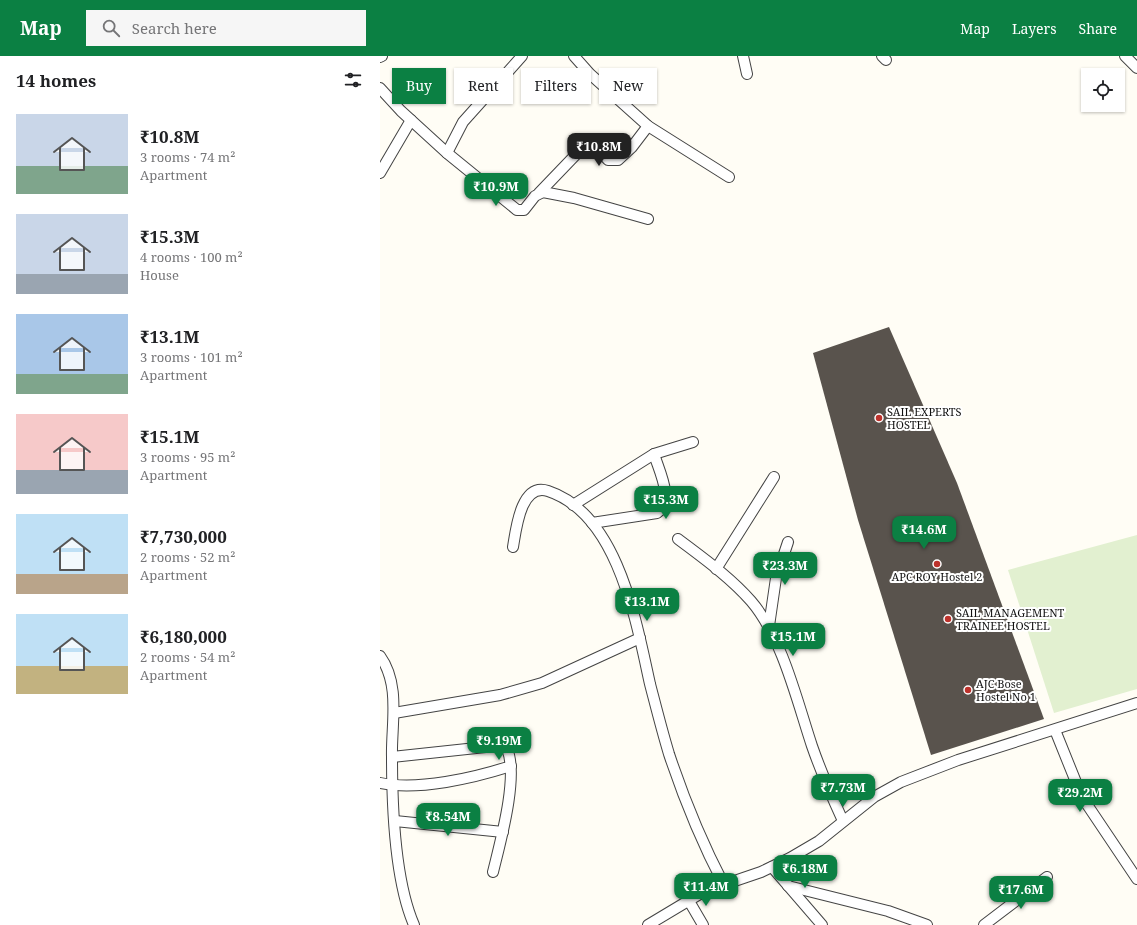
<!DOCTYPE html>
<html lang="en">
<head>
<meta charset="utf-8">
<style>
	:root { --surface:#fff; --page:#f6f6f6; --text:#202124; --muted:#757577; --accent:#0b8043 }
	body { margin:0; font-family:"Noto Serif",serif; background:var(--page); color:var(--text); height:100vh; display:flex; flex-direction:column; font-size:15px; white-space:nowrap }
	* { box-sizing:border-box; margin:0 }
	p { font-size:13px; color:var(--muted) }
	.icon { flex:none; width:22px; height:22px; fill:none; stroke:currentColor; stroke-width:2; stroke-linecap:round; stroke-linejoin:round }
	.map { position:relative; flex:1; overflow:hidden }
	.panel { display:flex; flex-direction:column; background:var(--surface); width:380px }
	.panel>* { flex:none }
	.hud { position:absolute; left:12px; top:12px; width:380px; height:36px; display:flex; gap:8px }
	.fabs { position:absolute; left:701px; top:12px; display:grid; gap:8px }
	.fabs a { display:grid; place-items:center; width:44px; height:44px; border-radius:0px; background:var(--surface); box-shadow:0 1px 3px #0004; font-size:20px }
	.price { position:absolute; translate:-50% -34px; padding:0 9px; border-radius:8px; background:var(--accent); color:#fff; font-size:13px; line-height:26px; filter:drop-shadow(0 1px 2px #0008) }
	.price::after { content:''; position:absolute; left:50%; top:24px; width:12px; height:9px; margin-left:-6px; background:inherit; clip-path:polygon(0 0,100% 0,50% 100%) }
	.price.active { background:#222; color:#fff }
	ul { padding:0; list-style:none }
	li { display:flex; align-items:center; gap:12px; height:100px; padding:0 16px }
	li span { display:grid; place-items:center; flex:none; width:112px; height:80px; border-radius:0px; color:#555 }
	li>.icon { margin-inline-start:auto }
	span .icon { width:48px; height:48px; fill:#fffc; stroke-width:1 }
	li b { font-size:17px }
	h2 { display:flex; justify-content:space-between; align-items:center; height:48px; padding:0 16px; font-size:17px }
	.tag { padding:0 14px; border-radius:0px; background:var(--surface); box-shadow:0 1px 3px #0004; font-size:14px; line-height:36px }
	.tag.active { background:var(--accent); color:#fff }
	header { display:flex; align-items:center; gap:24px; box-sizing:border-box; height:56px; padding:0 20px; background:var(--accent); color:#fff }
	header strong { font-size:19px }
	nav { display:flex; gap:22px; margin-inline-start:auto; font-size:14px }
	.search { width:280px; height:36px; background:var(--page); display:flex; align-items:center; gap:10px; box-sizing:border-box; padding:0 14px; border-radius:0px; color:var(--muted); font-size:15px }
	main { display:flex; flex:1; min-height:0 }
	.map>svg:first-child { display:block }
	.pitch { fill:#e2f0d0 }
	.building { fill:#59534d }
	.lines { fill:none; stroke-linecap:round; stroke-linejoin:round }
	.minor-casing { stroke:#444; stroke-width:12 }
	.minor { stroke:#fff; stroke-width:10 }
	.poi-dot { fill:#bd322c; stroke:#fff; stroke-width:1.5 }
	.labels { text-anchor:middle; stroke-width:4; stroke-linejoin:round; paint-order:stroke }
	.poi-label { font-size:11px; fill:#111; stroke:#fff; text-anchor:start }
</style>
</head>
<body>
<header>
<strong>Map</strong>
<div class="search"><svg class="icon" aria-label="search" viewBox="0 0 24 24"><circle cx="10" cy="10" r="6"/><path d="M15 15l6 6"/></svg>Search here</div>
<nav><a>Map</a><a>Layers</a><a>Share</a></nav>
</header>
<main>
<section class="panel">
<h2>14 homes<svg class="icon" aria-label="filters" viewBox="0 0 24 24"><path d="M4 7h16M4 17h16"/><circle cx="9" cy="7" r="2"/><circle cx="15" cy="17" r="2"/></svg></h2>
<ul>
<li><span style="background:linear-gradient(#c9d6e8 65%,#7fa58c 0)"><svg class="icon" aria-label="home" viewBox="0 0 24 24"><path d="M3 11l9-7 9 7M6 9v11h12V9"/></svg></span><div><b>₹10.8M</b><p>3 rooms · 74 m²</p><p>Apartment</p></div></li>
<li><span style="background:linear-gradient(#c9d6e8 75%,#9aa5b1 0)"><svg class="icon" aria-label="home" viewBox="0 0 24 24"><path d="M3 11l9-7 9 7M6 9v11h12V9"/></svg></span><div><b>₹15.3M</b><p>4 rooms · 100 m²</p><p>House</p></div></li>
<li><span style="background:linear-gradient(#a9c7e8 75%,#7fa58c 0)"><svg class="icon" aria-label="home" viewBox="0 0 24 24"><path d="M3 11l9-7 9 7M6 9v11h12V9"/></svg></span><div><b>₹13.1M</b><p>3 rooms · 101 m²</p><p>Apartment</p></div></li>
<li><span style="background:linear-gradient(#f6c9c9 70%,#9aa5b1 0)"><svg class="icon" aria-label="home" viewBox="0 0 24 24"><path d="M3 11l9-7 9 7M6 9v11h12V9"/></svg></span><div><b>₹15.1M</b><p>3 rooms · 95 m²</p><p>Apartment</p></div></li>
<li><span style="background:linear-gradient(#bfe0f5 75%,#b9a48a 0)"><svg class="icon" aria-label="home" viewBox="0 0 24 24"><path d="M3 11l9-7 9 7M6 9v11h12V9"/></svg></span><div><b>₹7,730,000</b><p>2 rooms · 52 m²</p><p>Apartment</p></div></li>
<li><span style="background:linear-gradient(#bfe0f5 65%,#c2b280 0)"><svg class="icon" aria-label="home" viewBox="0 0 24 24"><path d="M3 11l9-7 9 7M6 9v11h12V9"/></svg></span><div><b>₹6,180,000</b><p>2 rooms · 54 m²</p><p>Apartment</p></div></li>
</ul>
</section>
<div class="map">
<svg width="757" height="869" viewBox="0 0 757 869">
	<rect width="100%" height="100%" fill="#fffdf5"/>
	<polygon class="pitch" points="757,479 757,633 674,657 628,514"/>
	<polygon class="building" points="509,271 577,427 664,663 551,699 478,464 433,297"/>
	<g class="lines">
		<defs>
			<g id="minor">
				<polyline points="194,0 210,18 268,70 349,121"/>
				<polyline points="363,0 367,18"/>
				<polyline points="502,0 506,4"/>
				<polyline points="745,0 757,12"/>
				<polyline points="0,1 2,0"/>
				<polyline points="0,32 21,55 67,97 137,154 144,154 155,140 163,136 194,142 268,163"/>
				<polyline points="67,97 83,66 142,0"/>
				<polyline points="0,117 31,64"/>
				<polyline points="159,137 207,87 212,86 228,104 238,104 252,91 268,70"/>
				<polyline points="193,449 274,398 313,386"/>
				<path d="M212,467l65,-10c18,-12 2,-42 -3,-59"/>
				<path d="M298,483c25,19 52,38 73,62 31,36 46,100 61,145 9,26 20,51 31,75"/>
				<path d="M133,491c3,-18 8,-65 35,-56 70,23 88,130 102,193 6,23 12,47 19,70 15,45 33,89 55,131"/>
				<polyline points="336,513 394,421"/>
				<polyline points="389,570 396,522 408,486"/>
				<path d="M0,600c21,29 11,69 12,101 0,49 3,124 22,168"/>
				<polyline points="14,657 120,639 162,627 260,582"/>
				<polyline points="675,674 702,741 757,823"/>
				<path d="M12,701l103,-11h8l4,3c12,27 -7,94 -14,123"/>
				<path d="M0,727c38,8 94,-5 131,-17"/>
				<polyline points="15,765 123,776"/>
				<polyline points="392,811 442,869"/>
				<polyline points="408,830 508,855 547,869"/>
				<polyline points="309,845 323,869"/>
				<polyline points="268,869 318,839 334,832 381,816 410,802 439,785 494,741 521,726 578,704 757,647"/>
				<polyline points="604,869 667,821"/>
			</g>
		</defs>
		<use href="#minor" class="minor-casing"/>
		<use href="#minor" class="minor"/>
	</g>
	<g class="poi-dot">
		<circle cx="499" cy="362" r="4"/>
		<circle cx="557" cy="508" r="4"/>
		<circle cx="568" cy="563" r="4"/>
		<circle cx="588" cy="634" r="4"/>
	</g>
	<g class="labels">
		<g class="poi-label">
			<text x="507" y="360">SAIL EXPERTS<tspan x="507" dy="13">HOSTEL</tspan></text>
			<text x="557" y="525" text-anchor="middle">APC ROY Hostel 2</text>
			<text x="576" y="561">SAIL MANAGEMENT<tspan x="576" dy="13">TRAINEE HOSTEL</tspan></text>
			<text x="596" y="632">AJC Bose<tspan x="596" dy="13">Hostel No 1</tspan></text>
		</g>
	</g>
</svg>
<div class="fabs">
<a><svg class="icon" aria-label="locate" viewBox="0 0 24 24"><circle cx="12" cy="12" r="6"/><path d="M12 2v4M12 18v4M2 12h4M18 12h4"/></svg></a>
</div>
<b class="price active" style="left:219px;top:111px">₹10.8M</b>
<b class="price" style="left:116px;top:151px">₹10.9M</b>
<b class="price" style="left:286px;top:464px">₹15.3M</b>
<b class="price" style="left:544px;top:494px">₹14.6M</b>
<b class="price" style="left:405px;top:530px">₹23.3M</b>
<b class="price" style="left:267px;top:566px">₹13.1M</b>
<b class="price" style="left:413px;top:601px">₹15.1M</b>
<b class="price" style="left:119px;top:705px">₹9.19M</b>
<b class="price" style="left:463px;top:752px">₹7.73M</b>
<b class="price" style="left:700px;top:757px">₹29.2M</b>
<b class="price" style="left:68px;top:781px">₹8.54M</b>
<b class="price" style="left:425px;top:833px">₹6.18M</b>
<b class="price" style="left:326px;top:851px">₹11.4M</b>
<b class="price" style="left:641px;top:854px">₹17.6M</b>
<div class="hud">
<a class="tag active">Buy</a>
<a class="tag">Rent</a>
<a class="tag">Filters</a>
<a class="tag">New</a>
</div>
</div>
</main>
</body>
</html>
